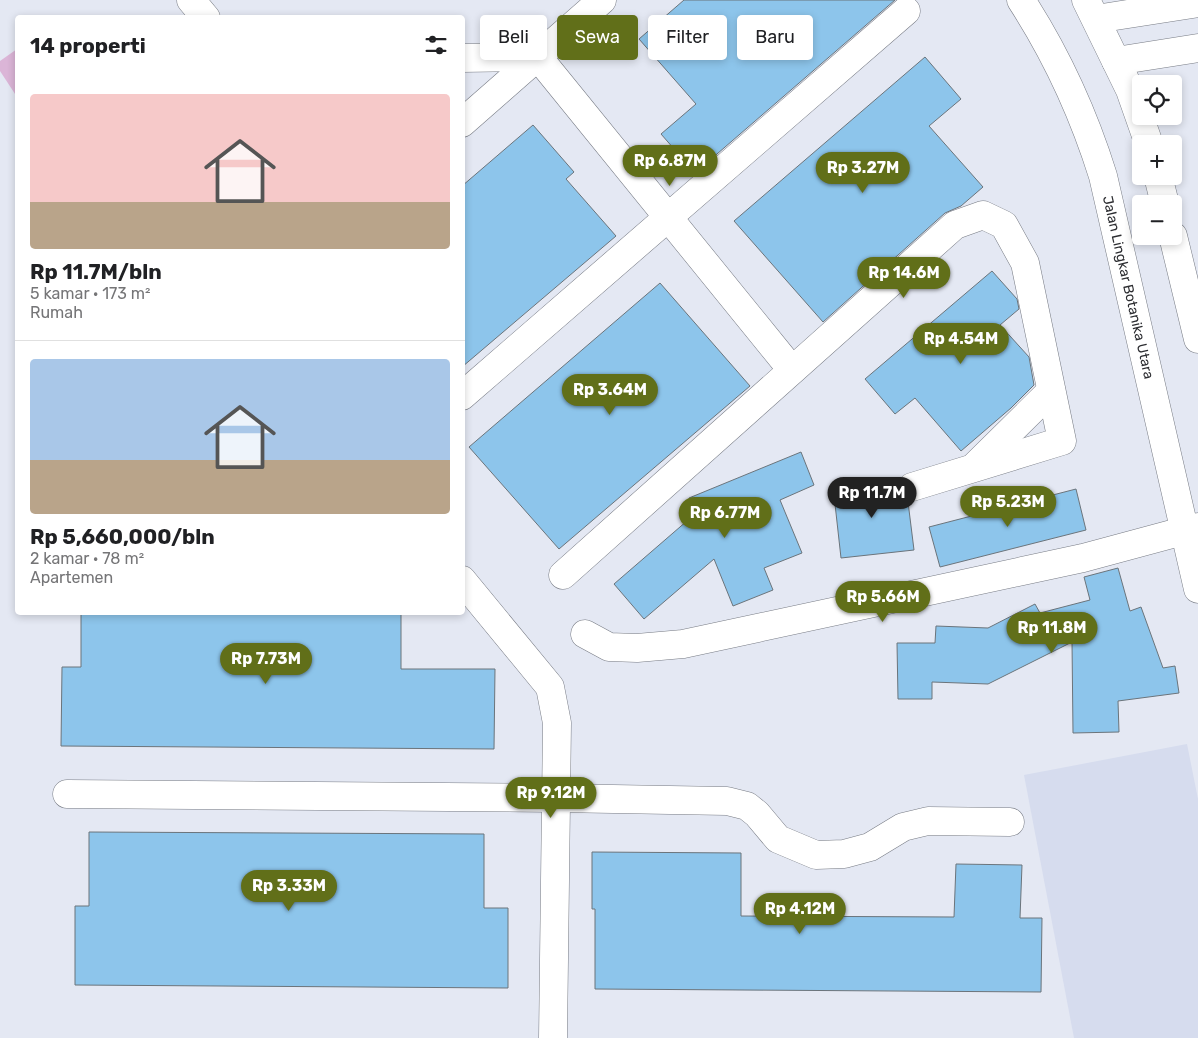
<!DOCTYPE html>
<html lang="id">
<head>
<meta charset="utf-8">
<style>
	:root { --surface:#fff; --page:#f2f2f2; --text:#202124; --muted:#757577; --line:#e0e0e0; --accent:#616f19 }
	body { margin:0; font-family:Rubik,sans-serif; background:var(--page); color:var(--text); height:100vh; display:flex; flex-direction:column; font-size:19px; white-space:nowrap }
	* { box-sizing:border-box; margin:0 }
	p { font-size:16px; color:var(--muted) }
	.icon { flex:none; width:28px; height:28px; fill:none; stroke:currentColor; stroke-width:2; stroke-linecap:round; stroke-linejoin:round }
	.map { position:relative; flex:1; overflow:hidden }
	.drawer { position:absolute; left:15px; top:15px; width:450px; height:600px; display:flex; flex-direction:column; background:var(--surface); border-radius:5px; box-shadow:0 2px 8px #0003 }
	.drawer>* { flex:none }
	.top-card { position:absolute; left:480px; top:15px; width:475px; height:45px; display:flex; gap:10px }
	.controls { position:absolute; left:1132px; top:75px; display:grid; gap:10px }
	.controls a { display:grid; place-items:center; width:50px; height:50px; border-radius:5px; background:var(--surface); box-shadow:0 2px 8px #0003; font-size:25px }
	.price { position:absolute; translate:-50% -42px; padding:0 11px; border-radius:18px; background:var(--accent); color:#fff; font-size:16px; line-height:32px; filter:drop-shadow(0 1px 2px #0008) }
	.price::after { content:''; position:absolute; left:50%; top:30px; width:15px; height:11px; margin-left:-8px; background:inherit; clip-path:polygon(0 0,100% 0,50% 100%) }
	.price.on { background:#222; color:#fff }
	ul { padding:0; list-style:none }
	li { display:grid; align-content:center; gap:10px; height:265px; padding:0 15px }
	li+li { border-top:1px solid var(--line) }
	li span { display:grid; place-items:center; height:155px; border-radius:5px; color:#555 }
	li>.icon { margin-inline-start:auto }
	span .icon { width:90px; height:90px; fill:#fffc; stroke-width:1 }
	li b { font-size:21px }
	h2 { display:flex; justify-content:space-between; align-items:center; height:60px; padding:0 15px; font-size:21px }
	.tag { padding:0 18px; border-radius:5px; background:var(--surface); box-shadow:0 2px 8px #0003; font-size:18px; line-height:45px }
	.tag.on { background:var(--accent); color:#fff }
	.map>svg:first-child { display:block }
	.built { fill:#d6dcee }
	.green { fill:#dbb5d7 }
	.building { fill:#8dc5eb; stroke:#6b747b }
	.lines { fill:none; stroke-linecap:round; stroke-linejoin:round }
	.minor-casing { stroke:#777b84; stroke-width:29 }
	.minor { stroke:#fff; stroke-width:28 }
	.labels { text-anchor:middle; stroke-width:4; stroke-linejoin:round; paint-order:stroke }
	.street-label { font-size:14px; fill:#2c2d31; stroke:#f2f5fe }
</style>
</head>
<body>
<div class="map">
<svg width="1198" height="1038" viewBox="0 0 1198 1038">
	<rect width="100%" height="100%" fill="#e4e8f3"/>
	<polygon class="built" points="1187,744 1198,799 1198,1038 1074,1038 1024,775"/>
	<polygon class="green" points="17,49 17,97 0,71 0,61"/>
	<g class="building">
		<polygon points="684,0 895,0 695,173 661,134 696,104 639,39"/>
		<polygon points="925,57 961,99 929,126 983,187 961,206 945,213 823,322 734,221"/>
		<polygon points="533,125 574,172 566,179 616,236 462,367 462,186"/>
		<polygon points="992,271 1017,299 1019,309 1000,325 1029,357 1034,385 1011,408 961,451 915,398 895,414 865,379"/>
		<polygon points="660,283 750,386 559,549 469,447"/>
		<polygon points="801,452 814,485 780,500 802,553 764,568 773,590 733,606 714,559 644,619 614,584 695,514 689,498"/>
		<polygon points="900,478 897,484 897,491 901,498 908,502 914,550 841,558 833,486"/>
		<polygon points="1076,489 1086,530 940,567 929,527"/>
		<polygon points="1118,568 1130,611 1141,607 1163,668 1175,666 1179,693 1118,701 1119,732 1073,733 1072,642 988,684 932,682 932,699 898,699 897,643 935,643 936,626 988,628 1035,604 1040,613 1090,600 1084,577"/>
		<polygon points="81,612 401,612 401,669 495,669 494,749 61,746 62,667 81,667"/>
		<polygon points="89,832 484,834 484,908 508,908 508,988 75,985 75,906 89,906"/>
		<polygon points="592,852 741,853 741,916 954,917 956,864 1022,865 1020,918 1042,918 1041,992 595,989 595,909 592,909"/>
	</g>
	<g class="lines">
		<defs>
			<g id="minor">
				<polyline points="191,0 206,18"/>
				<path id="s1" d="M1021,0c37,57 62,112 82,176l95,413"/>
				<polyline points="1086,0 1130,90 1149,144"/>
				<polyline points="1096,19 1198,3"/>
				<polyline points="462,58 538,57 792,370"/>
				<polyline points="1116,61 1198,48"/>
				<polyline points="462,123 602,0"/>
				<polyline points="1158,176 1165,204"/>
				<polyline points="1173,236 1198,339"/>
				<polyline points="462,396 906,11"/>
				<polyline points="976,465 1051,391"/>
				<polyline points="563,575 955,225 983,215 1004,225 1025,263 1062,441 912,487"/>
				<polyline points="462,580 550,687 557,723 553,1038"/>
				<polyline points="585,634 609,647 637,648 683,644 1083,558 1198,527"/>
				<polyline points="67,794 556,798 727,801 747,806 757,814 778,839 816,855 844,854 870,847 903,827 928,821 1010,822"/>
			</g>
		</defs>
		<use href="#minor" class="minor-casing"/>
		<use href="#minor" class="minor"/>
	</g>
	<g class="labels">
		<g class="street-label">
			<text dy="5" stroke="none"><textPath href="#s1" startOffset="309">Jalan Lingkar Botanika Utara</textPath></text>
		</g>
	</g>
</svg>
<div class="controls">
<a><svg class="icon" aria-label="locate" viewBox="0 0 24 24"><circle cx="12" cy="12" r="6"/><path d="M12 2v4M12 18v4M2 12h4M18 12h4"/></svg></a>
<a>+</a>
<a>−</a>
</div>
<b class="price" style="left:670px;top:187px">Rp 6.87M</b>
<b class="price" style="left:863px;top:194px">Rp 3.27M</b>
<b class="price" style="left:904px;top:299px">Rp 14.6M</b>
<b class="price" style="left:961px;top:365px">Rp 4.54M</b>
<b class="price" style="left:610px;top:416px">Rp 3.64M</b>
<b class="price on" style="left:872px;top:519px">Rp 11.7M</b>
<b class="price" style="left:1008px;top:528px">Rp 5.23M</b>
<b class="price" style="left:725px;top:539px">Rp 6.77M</b>
<b class="price" style="left:883px;top:623px">Rp 5.66M</b>
<b class="price" style="left:1052px;top:654px">Rp 11.8M</b>
<b class="price" style="left:266px;top:685px">Rp 7.73M</b>
<b class="price" style="left:551px;top:819px">Rp 9.12M</b>
<b class="price" style="left:289px;top:912px">Rp 3.33M</b>
<b class="price" style="left:800px;top:935px">Rp 4.12M</b>
<div class="top-card">
<a class="tag">Beli</a>
<a class="tag on">Sewa</a>
<a class="tag">Filter</a>
<a class="tag">Baru</a>
</div>
<section class="drawer">
<h2>14 properti<svg class="icon" aria-label="filters" viewBox="0 0 24 24"><path d="M4 7h16M4 17h16"/><circle cx="9" cy="7" r="2"/><circle cx="15" cy="17" r="2"/></svg></h2>
<ul>
<li><span style="background:linear-gradient(#f6c9c9 70%,#b9a48a 0)"><svg class="icon" aria-label="home" viewBox="0 0 24 24"><path d="M3 11l9-7 9 7M6 9v11h12V9"/></svg></span><div><b>Rp 11.7M/bln</b><p>5 kamar · 173 m²</p><p>Rumah</p></div></li>
<li><span style="background:linear-gradient(#a9c7e8 65%,#b9a48a 0)"><svg class="icon" aria-label="home" viewBox="0 0 24 24"><path d="M3 11l9-7 9 7M6 9v11h12V9"/></svg></span><div><b>Rp 5,660,000/bln</b><p>2 kamar · 78 m²</p><p>Apartemen</p></div></li>
</ul>
</section>
</div>
</body>
</html>
